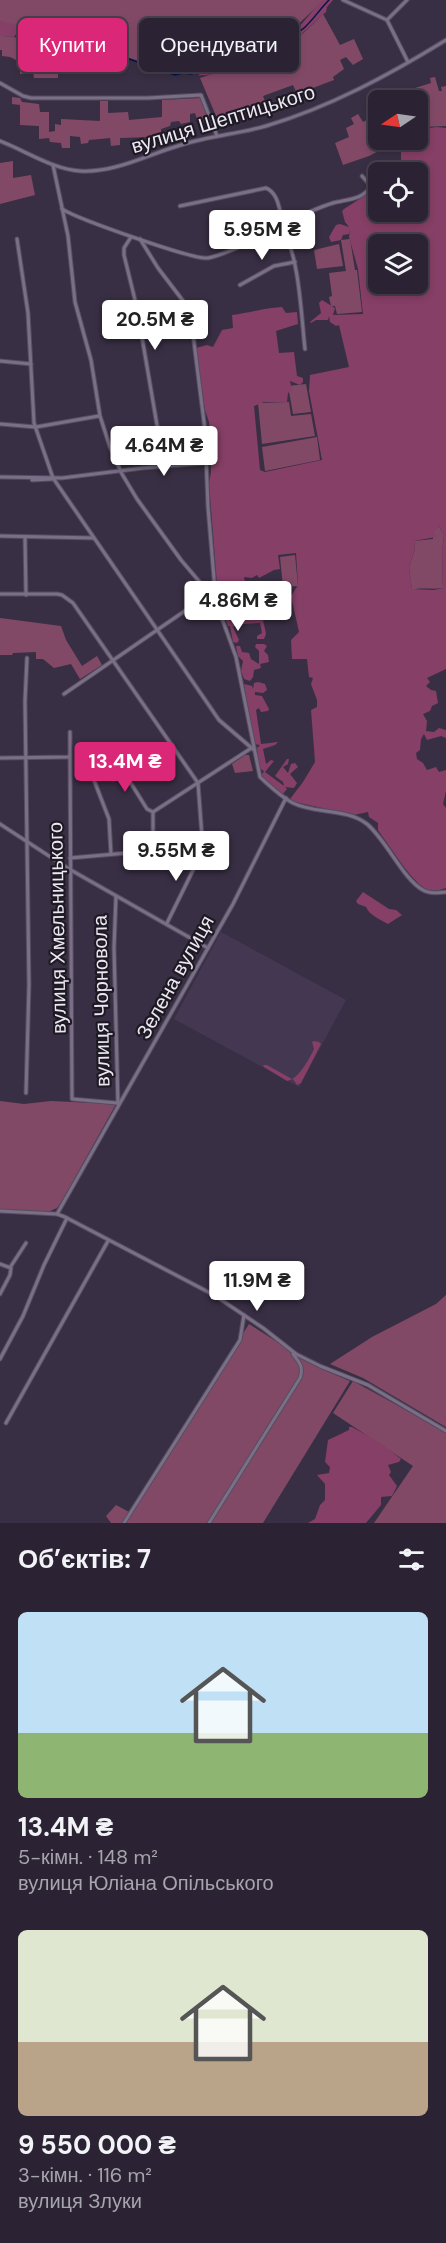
<!DOCTYPE html>
<html lang="uk">
<head>
<meta charset="utf-8">
<style>
	:root { --surface:#2b2333; --page:#372f3f; --text:#f1f3f6; --muted:#a6a4ac; --line:#47404e; --accent:#db2777 }
	body { margin:0; font-family:"DM Sans",sans-serif; background:var(--page); color:var(--text); height:100vh; display:flex; flex-direction:column; font-size:22px; white-space:nowrap }
	* { box-sizing:border-box; margin:0 }
	p { font-size:20px; color:var(--muted) }
	.icon { flex:none; width:33px; height:33px; fill:none; stroke:currentColor; stroke-width:2; stroke-linecap:round; stroke-linejoin:round }
	.map { position:relative; height:1523px; overflow:hidden }
	.side { display:flex; flex-direction:column; background:var(--surface); flex:1 }
	.side>* { flex:none }
	.guide { position:absolute; left:18px; top:18px; width:411px; height:54px; display:flex; gap:12px }
	.needle { width:39px; rotate:257deg }
	.buttons { position:absolute; left:368px; top:90px; display:grid; gap:12px }
	.buttons a { display:grid; place-items:center; width:60px; height:60px; border-radius:9px; background:var(--surface); box-shadow:0 3px 9px #0003,0 0 0 2px var(--line); font-size:30px }
	.price { position:absolute; translate:-50% -51px; padding:0 14px; border-radius:6px; background:#fff; color:#222; font-size:20px; line-height:39px; filter:drop-shadow(0 2px 3px #0008) }
	.price::after { content:''; position:absolute; left:50%; top:36px; width:18px; height:14px; margin-left:-9px; background:inherit; clip-path:polygon(0 0,100% 0,50% 100%) }
	.price.on { background:var(--accent); color:#fff }
	ul { padding:0; list-style:none }
	li { display:grid; align-content:center; gap:12px; height:318px; padding:0 18px }
	li span { display:grid; place-items:center; height:186px; border-radius:9px; color:#555 }
	li>.icon { margin-inline-start:auto }
	span .icon { width:108px; height:108px; fill:#fffc; stroke-width:1 }
	li b { font-size:26px }
	h2 { display:flex; justify-content:space-between; align-items:center; height:72px; padding:0 18px; font-size:26px }
	.chip { padding:0 21px; border-radius:9px; background:var(--surface); box-shadow:0 3px 9px #0003,0 0 0 2px var(--line); font-size:21px; line-height:54px }
	.chip.on { background:var(--accent); color:#fff }
	.map>svg:first-child { display:block }
	.built { fill:#443752 }
	.green { fill:#824967 }
	.forest { fill:#863f66; fill-rule:evenodd }
	.lines { fill:none; stroke-linecap:round; stroke-linejoin:round }
	.stream { stroke:#03154f; stroke-width:1.5 }
	.minor-casing { stroke:#554d5f; stroke-width:5 }
	.minor { stroke:#7a6f87; stroke-width:3 }
	.labels { text-anchor:middle; stroke-width:4.5; stroke-linejoin:round; paint-order:stroke }
	.street-label { font-size:20px; fill:#ede7f4; stroke:#1e1a23 }
</style>
</head>
<body>
<div class="map">
<svg width="446" height="1523" viewBox="0 0 446 1523">
	<rect width="100%" height="100%" fill="#392f44"/>
	<polygon class="built" points="221,932 346,1000 299,1087 174,1019"/>
	<g class="green">
		<path d="M0,0h324l-32,30 -16,13 -36,16 -8,-18 -39,10 2,19c-36,2 -69,-14 -103,-25 -30,-9 -62,-17 -92,-18z"/>
		<path d="M323,14l17,31 14,-6 9,20 -10,6 -7,-8 -6,3 4,9 -11,8 1,3 -37,14 -4,-9 -30,11 2,5 -32,12 1,5 -15,5 -19,-45c28,-10 62,-17 88,-33 13,-9 24,-20 35,-31z"/>
		<polygon points="0,31 3,36 59,42 77,47 77,71 58,71 58,78 34,78 33,72 20,74 20,62 10,57 2,56 2,50 0,50"/>
		<polygon points="435,77 439,91 442,91 441,87 446,86 446,126 422,127 417,113 417,100 386,100 409,90 411,94 416,93 415,88 431,83 430,78"/>
		<polygon points="12,97 20,98 22,102 39,104 40,112 49,112 49,132 55,131 55,124 61,125 61,119 100,121 100,101 108,101 108,113 128,112 129,120 162,117 162,100 200,98 209,122 199,125 195,113 190,114 190,122 181,124 179,121 171,122 170,126 161,129 161,136 151,140 150,137 120,138 120,145 111,146 110,138 89,140 88,143 81,144 80,137 70,136 70,148 62,148 61,143 50,142 49,138 39,139 39,126 20,125 20,105 12,104"/>
		<polygon points="378,111 378,140 400,140 369,156 343,165 335,143 349,137 346,128 354,124 351,118 358,114 363,122 367,120 367,117"/>
		<polygon points="13,161 13,178 31,175 35,195 0,204 0,163"/>
		<polygon points="350,239 355,270 357,270 362,312 337,314 335,306 331,306 329,297 332,296 329,273 346,271 341,240"/>
		<polygon points="339,244 343,266 317,269 314,250"/>
		<polygon points="306,384 311,412 293,414 288,386"/>
		<polygon points="289,402 291,416 311,414 315,436 262,444 258,403"/>
		<polygon points="317,437 320,460 265,471 262,447"/>
		<path d="M439,526l5,9 -2,16 1,37c-10,2 -23,-1 -31,2l-3,-23 6,-18 -1,-8 19,-2v-8z"/>
		<polygon points="295,555 298,586 283,587 280,557"/>
		<polygon points="0,618 61,626 66,640 82,666 97,656 102,665 80,679 71,664 54,668 43,659 36,659 36,652 13,653 12,655 0,655"/>
		<polygon points="245,755 249,755 253,771 235,773 232,764"/>
		<polygon points="0,1101 24,1104 51,1101 116,1104 62,1201 57,1208 48,1212 0,1209"/>
		<polygon points="446,1295 446,1427 363,1378 330,1364 372,1337 436,1304"/>
		<polygon points="249,1324 317,1367 350,1381 263,1523 111,1523 106,1516 116,1505 131,1513"/>
		<polygon points="353,1381 446,1432 446,1523 374,1523 413,1466 333,1413"/>
	</g>
	<g class="forest">
		<path d="M322,0h31h-20l-6,7 -1,5c-13,10 -43,44 -59,40l-1,-4 27,-14z"/>
		<polygon points="0,21 17,25 20,29 14,37 0,36"/>
		<path d="M250,55l3,1 1,3c-5,3 -8,7 -12,9 -7,3 -41,9 -46,7l6,-6z"/>
		<path d="M436,127l10,1v541l-19,9 3,4 -4,4 5,4 5,1 2,12 -6,3 -2,5 -7,3 4,7 -1,10 8,1 5,-4 7,2v8l-5,-2 -14,4 -3,-6 -3,5 -1,11 -4,3 1,6 6,4 4,7 9,-3 3,5 7,-2v21l-3,13 3,4v80c-6,2 -12,4 -18,2 -15,-6 -36,-41 -46,-54l-4,-6v-7l-9,-6 -1,-5 -14,3 -59,-13 -5,-3 13,-17 12,-20 -4,-52 6,-3v-7l-6,-16 2,-6 -4,-1 -2,-18h-15l-1,-19 8,-8 -8,-36 7,-11 -2,-32 -18,2 2,14 -6,1 -15,8 -2,-3 -5,3 -8,-1 7,39 6,-2 5,1 4,19 -2,5h-7v-3l5,-3 -2,-10 -17,1 -1,-3 6,-4 -15,10 6,13 -2,3 -4,-1 -3,-16h-2l-10,-29 -9,-114 2,-11 -2,-50 -4,-12 -9,-62 11,-3 6,2 9,-17 11,-2 -1,-13c17,-2 32,-7 50,-8l4,6 11,-1 1,12 -22,7 3,22 15,-1 3,24 6,2v4l-3,3 -10,-4 2,9 -4,3 -1,9h-23l-10,4 6,64 5,2 57,-12 -13,-69 1,-16 39,-8 -10,-42 -3,1 -6,-4 -1,-6 -1,4h-12l-5,3 -1,-1 11,-9 -2,-10 3,-3 13,8 -2,7 30,-1 -5,-45 -9,-32 1,-8 -1,5 -6,1 -2,5 -10,2 -2,-5 7,-12 4,-1 9,3 -4,-5 -3,-11 2,-2 34,-22v25h39v-40h-12l-4,-13v-17l2,-2h14v-10zM378,244h39v40h-39zM439,526l5,9 -2,16 1,37 -9,2 -22,-1 -3,-22 6,-18 -1,-8 22,-4 -2,-6z"/>
		<polygon points="256,644 264,644 267,646 264,651 268,655 269,662 260,664 261,668 254,670 253,677 250,681 244,679 241,671 243,661 238,656 236,646 240,646 242,652 249,653 251,659 259,664 259,651 255,647"/>
		<polygon points="258,682 265,684 267,690 263,693 255,692 255,695 262,696 269,709 268,711 261,712 259,708 256,710 261,744 278,742 275,745 263,749 266,764 271,760 274,761 265,772 284,786 283,782 275,776 287,759 289,759 288,764 283,767 288,773 291,764 295,763 298,767 290,774 297,783 294,788 285,787 287,789 283,794 276,790 261,776 264,771 259,768 257,748 260,745 254,744 252,738 244,684 252,686 253,689 254,683"/>
		<path d="M363,892l26,17 7,1 6,5 -14,9c-7,-4 -19,-9 -22,-17l-8,-3 -2,-3z"/>
		<path d="M314,1041l5,1 2,2 -20,39 -4,2 -4,-6 -6,2 -23,-14 -1,-2h4l25,14c10,-6 17,-20 22,-30l-2,-7z"/>
		<polygon points="349,1427 352,1427 379,1442 401,1459 399,1462 388,1465 391,1472 389,1475 397,1486 392,1496 381,1497 381,1505 366,1523 308,1523 315,1519 320,1505 325,1500 325,1484 317,1475 329,1473 330,1467 325,1462 328,1440 349,1430"/>
	</g>
	<g class="lines">
		<g class="stream">
			<polyline points="23,29 95,47 175,75 183,73 192,74"/>
			<path d="M197,74c37,-9 78,-20 107,-46 9,-8 16,-19 25,-28"/>
		</g>
		<defs>
			<g id="minor">
				<polyline points="343,0 387,20 408,62"/>
				<polyline points="387,20 407,0"/>
				<polyline points="0,83 23,96 31,98 148,98 201,95 217,136"/>
				<path d="M0,141c26,10 52,28 80,30 35,2 69,-17 101,-26 28,-9 57,-11 85,-19 64,-19 123,-51 180,-86"/>
				<polyline points="53,165 68,236 75,302 91,360 100,416 110,447 122,474 137,499 181,560 215,600"/>
				<path d="M180,206l86,-18c14,6 13,25 18,37"/>
				<path d="M62,209c16,10 131,51 146,49 22,-4 56,-25 74,-26 17,16 20,93 23,117"/>
				<path d="M282,232c1,-3 1,-6 4,-8 4,-5 40,-19 47,-21 14,-4 30,-3 38,-17l-9,-10"/>
				<polyline points="131,237 124,248 124,255 137,308 164,466"/>
				<polyline points="17,239 28,313 34,423 53,478 219,720 254,750"/>
				<path d="M140,239l18,29 32,42 15,120 3,77 8,95 20,55 24,120c10,9 21,20 33,26 22,11 54,5 74,21 20,17 36,55 56,66 7,4 16,3 23,2"/>
				<polyline points="240,285 274,266 295,262"/>
				<polyline points="0,361 31,364"/>
				<polyline points="0,424 36,427 99,416"/>
				<polyline points="0,477 62,478 143,468 206,463"/>
				<polyline points="32,480 52,479"/>
				<polyline points="0,536 94,538"/>
				<polyline points="25,537 26,595"/>
				<polyline points="0,594 57,594 62,595 73,603 198,783 203,850 167,923"/>
				<polyline points="64,694 208,595"/>
				<polyline points="112,753 147,809 153,812"/>
				<polyline points="70,756 72,1099 117,1103"/>
				<polyline points="0,758 68,757 70,756 70,732"/>
				<polyline points="92,775 109,819 111,854"/>
				<polyline points="153,812 250,749"/>
				<polyline points="0,824 69,869 208,948"/>
				<polyline points="70,858 150,851 153,845 153,812"/>
				<polyline points="116,896 114,948 118,1104"/>
				<polyline points="26,1093 29,985 25,701 27,658"/>
				<polyline points="0,1211 57,1214 65,1217 214,1295 263,1328 296,1354 320,1366 368,1385 446,1431"/>
				<polyline points="57,1214 233,904 286,798"/>
				<polyline points="0,1264 11,1268 10,1275 0,1294"/>
				<polyline points="11,1266 26,1243"/>
				<polyline points="0,1359 23,1316 44,1265 67,1218"/>
				<polyline points="6,1423 108,1241"/>
				<polyline points="124,1523 240,1340 244,1315"/>
				<path d="M209,1523l91,-145c4,-11 -1,-16 -7,-24"/>
			</g>
		</defs>
		<use href="#minor" class="minor-casing"/>
		<use href="#minor" class="minor"/>
	</g>
	<g class="labels">
		<g class="street-label">
			<text transform="translate(223 119) rotate(-17)" y="7">вулиця Шептицького</text>
			<text transform="translate(57 928) rotate(-91)" y="7">вулиця Хмельницького</text>
			<text transform="translate(175 977) rotate(-61)" y="7">Зелена вулиця</text>
			<text transform="translate(101 1001) rotate(-91)" y="7">вулиця Чорновола</text>
		</g>
	</g>
</svg>
<div class="buttons">
<a><svg class="needle" viewBox="-14 -14 28 28"><path d="M0-13l5 13h-10z" fill="#e53935"/><path d="M0 13l5-13h-10z" fill="#a6a4ac"/></svg></a>
<a><svg class="icon" aria-label="locate" viewBox="0 0 24 24"><circle cx="12" cy="12" r="6"/><path d="M12 2v4M12 18v4M2 12h4M18 12h4"/></svg></a>
<a><svg class="icon" aria-label="layers" viewBox="0 0 24 24"><path d="M12 4l9 5-9 5-9-5zM3 14l9 5 9-5"/></svg></a>
</div>
<b class="price" style="left:262px;top:261px">5.95M ₴</b>
<b class="price" style="left:155px;top:351px">20.5M ₴</b>
<b class="price" style="left:164px;top:477px">4.64M ₴</b>
<b class="price" style="left:238px;top:632px">4.86M ₴</b>
<b class="price on" style="left:125px;top:793px">13.4M ₴</b>
<b class="price" style="left:176px;top:882px">9.55M ₴</b>
<b class="price" style="left:257px;top:1312px">11.9M ₴</b>
<div class="guide">
<a class="chip on">Купити</a>
<a class="chip">Орендувати</a>
</div>
</div>
<section class="side">
<h2>Об’єктів: 7<svg class="icon" aria-label="filters" viewBox="0 0 24 24"><path d="M4 7h16M4 17h16"/><circle cx="9" cy="7" r="2"/><circle cx="15" cy="17" r="2"/></svg></h2>
<ul>
<li><span style="background:linear-gradient(#bfe0f5 65%,#8fb573 0)"><svg class="icon" aria-label="home" viewBox="0 0 24 24"><path d="M3 11l9-7 9 7M6 9v11h12V9"/></svg></span><div><b>13.4M ₴</b><p>5-кімн. · 148 m²</p><p>вулиця Юліана Опільського</p></div></li>
<li><span style="background:linear-gradient(#dfe7d0 60%,#b9a48a 0)"><svg class="icon" aria-label="home" viewBox="0 0 24 24"><path d="M3 11l9-7 9 7M6 9v11h12V9"/></svg></span><div><b>9 550 000 ₴</b><p>3-кімн. · 116 m²</p><p>вулиця Злуки</p></div></li>
</ul>
</section>
</body>
</html>
